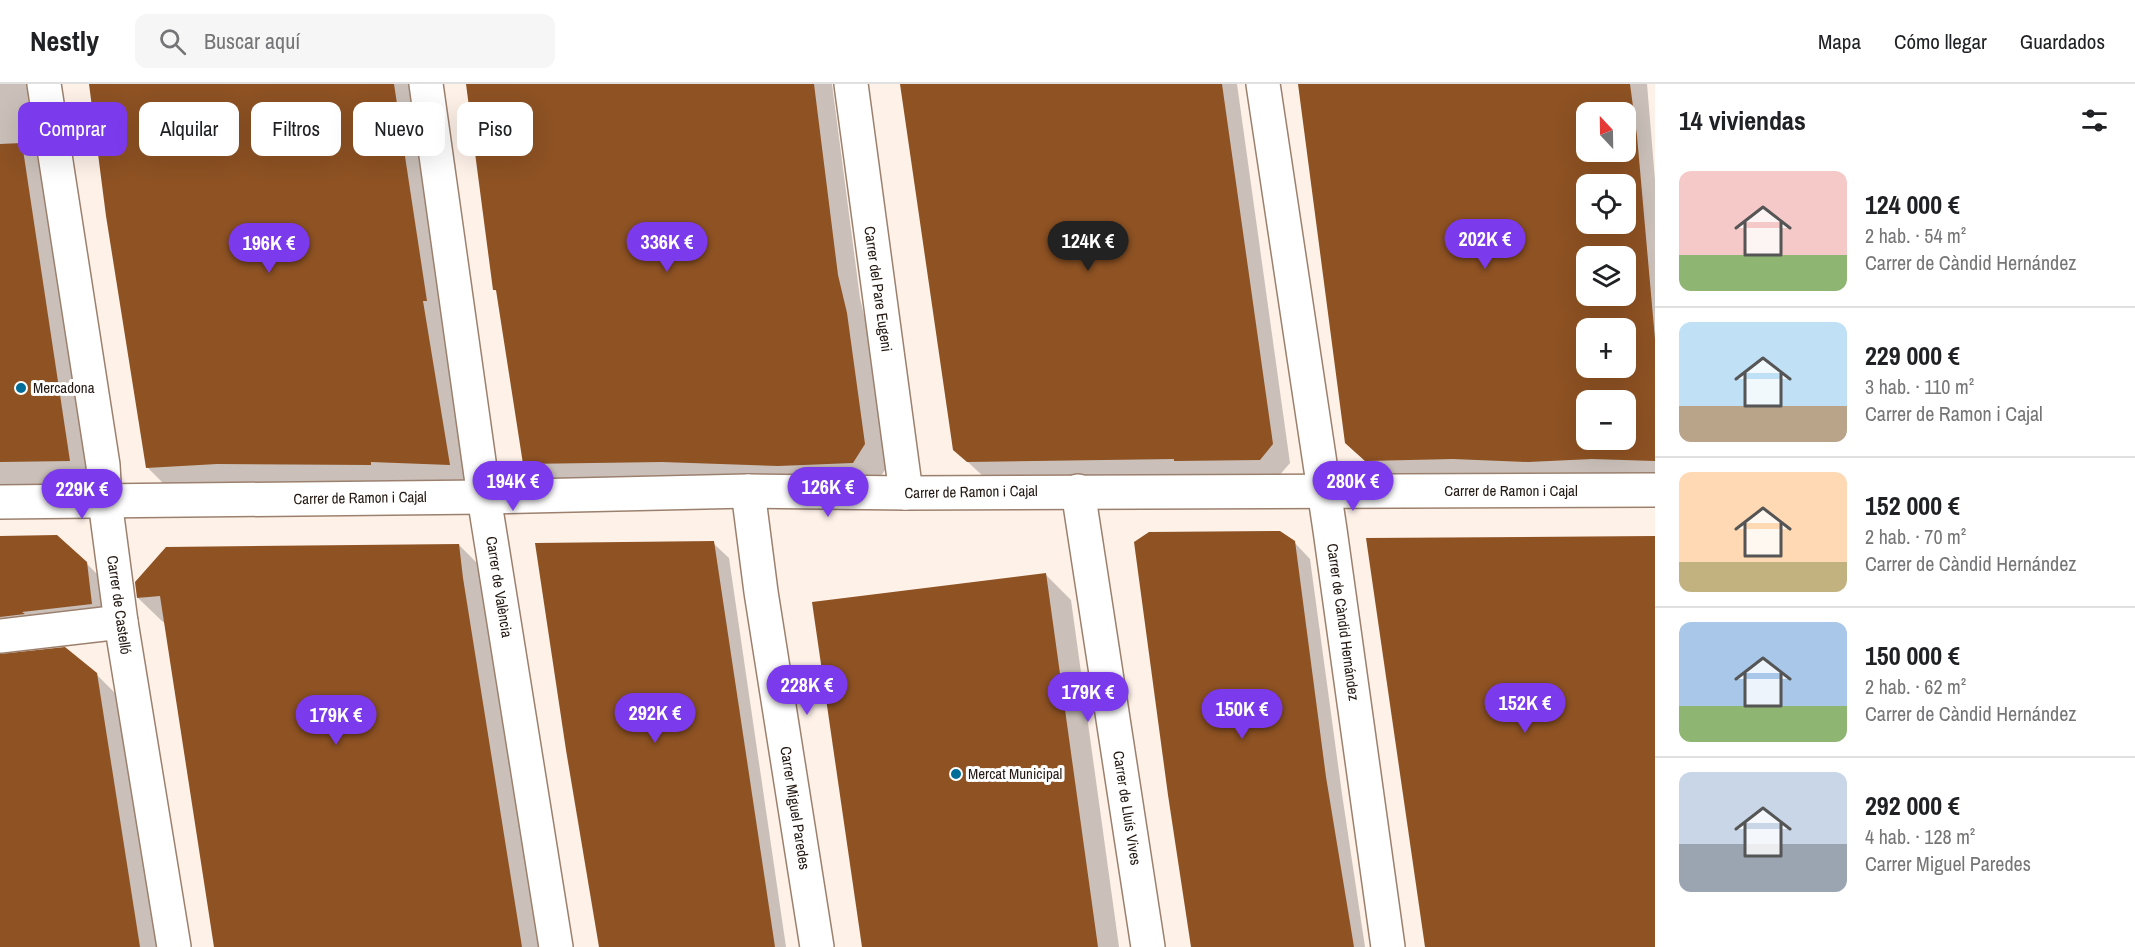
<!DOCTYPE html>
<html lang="es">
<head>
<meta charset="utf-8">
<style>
	:root { --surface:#fff; --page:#f6f6f6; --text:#202124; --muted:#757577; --line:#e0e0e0; --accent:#7c3aed }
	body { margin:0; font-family:"Archivo Narrow",sans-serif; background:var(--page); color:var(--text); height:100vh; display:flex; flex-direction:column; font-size:22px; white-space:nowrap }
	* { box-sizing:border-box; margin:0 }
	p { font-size:20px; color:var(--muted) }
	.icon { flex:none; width:33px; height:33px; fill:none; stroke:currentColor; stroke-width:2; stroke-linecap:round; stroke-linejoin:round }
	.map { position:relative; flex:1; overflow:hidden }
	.sheet { display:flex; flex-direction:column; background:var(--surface); width:480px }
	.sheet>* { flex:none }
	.hud { position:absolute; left:18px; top:18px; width:570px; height:54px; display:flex; gap:12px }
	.needle { width:39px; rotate:338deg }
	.fabs { position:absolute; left:1576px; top:18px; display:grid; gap:12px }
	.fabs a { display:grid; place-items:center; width:60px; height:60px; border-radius:12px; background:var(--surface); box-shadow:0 6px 24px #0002; font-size:30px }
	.price { position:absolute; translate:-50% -51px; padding:0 14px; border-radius:21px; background:var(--accent); color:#fff; font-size:20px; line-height:39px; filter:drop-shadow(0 2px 3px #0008) }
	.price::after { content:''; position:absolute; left:50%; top:36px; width:18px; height:14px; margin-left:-9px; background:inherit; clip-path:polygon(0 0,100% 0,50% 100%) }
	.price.current { background:#222; color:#fff }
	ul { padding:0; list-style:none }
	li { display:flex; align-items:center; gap:18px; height:150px; padding:0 24px }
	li+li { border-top:2px solid var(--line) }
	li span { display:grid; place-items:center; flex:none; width:168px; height:120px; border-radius:12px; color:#555 }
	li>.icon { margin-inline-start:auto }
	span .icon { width:72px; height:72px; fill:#fffc; stroke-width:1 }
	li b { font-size:26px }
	h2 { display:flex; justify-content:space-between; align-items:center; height:72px; padding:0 24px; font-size:26px }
	.chip { padding:0 21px; border-radius:12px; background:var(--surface); box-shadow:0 6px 24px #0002; font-size:21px; line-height:54px }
	.chip.current { background:var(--accent); color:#fff }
	header { display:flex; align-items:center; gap:36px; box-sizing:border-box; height:84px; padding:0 30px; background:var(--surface); border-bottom:2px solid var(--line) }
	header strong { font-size:28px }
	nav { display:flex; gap:33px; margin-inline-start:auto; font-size:21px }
	.search { width:420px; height:54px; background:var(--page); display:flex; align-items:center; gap:15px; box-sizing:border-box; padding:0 21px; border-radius:12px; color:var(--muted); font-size:22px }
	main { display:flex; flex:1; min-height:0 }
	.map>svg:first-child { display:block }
	.shadow { fill:#0003; fill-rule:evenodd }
	.building { fill:#8e5223; fill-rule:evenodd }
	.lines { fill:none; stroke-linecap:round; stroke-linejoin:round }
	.street-casing { stroke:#9c806e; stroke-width:36 }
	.street { stroke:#fff; stroke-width:33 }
	.poi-dot { fill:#006c98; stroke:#fff; stroke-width:2 }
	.labels { text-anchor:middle; stroke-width:6; stroke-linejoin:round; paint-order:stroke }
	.street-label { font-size:15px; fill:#241912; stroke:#fff }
	.poi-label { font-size:15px; fill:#241912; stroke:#fff; text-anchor:start }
</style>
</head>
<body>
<header>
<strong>Nestly</strong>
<div class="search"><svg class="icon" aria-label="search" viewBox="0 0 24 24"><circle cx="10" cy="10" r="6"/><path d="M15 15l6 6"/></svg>Buscar aquí</div>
<nav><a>Mapa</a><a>Cómo llegar</a><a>Guardados</a></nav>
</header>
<main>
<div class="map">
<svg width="1655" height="863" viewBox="0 0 1655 863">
	<rect width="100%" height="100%" fill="#fdf1e8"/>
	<g class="shadow">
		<polygon points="0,0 31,0 92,400 0,401"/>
		<polygon points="90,0 413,0 473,404 171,407 147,383"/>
		<polygon points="468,0 832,0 860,214 869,253 887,383 875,401 546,402 524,380 499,210 494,205"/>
		<polygon points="902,0 1237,0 1290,379 1278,393 986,395 954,365"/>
		<path d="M1299,0h348l8,96v296l-272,1 -20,-18zM1587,28h39v40h-39zM1587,100h39v40h-39zM1587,172h39v40h-39zM1587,244h39v40h-39zM1587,316h39v40h-39z"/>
		<polygon points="0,453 86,479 111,504 116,544 14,561 7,572 96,590 121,615 160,863 0,863"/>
		<polygon points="1294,458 1310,475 1342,710 1365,863 1192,863"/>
		<polygon points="713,459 729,474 786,863 601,863"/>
		<polygon points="459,461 484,486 541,863 216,863 166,538 163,538 138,514"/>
		<polygon points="1046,491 1071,516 1119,863 863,863"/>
	</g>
	<g class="building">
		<polygon points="89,0 394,0 427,217 423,217 450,381 371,378 371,381 217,380 146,384 106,132"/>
		<polygon points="466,0 814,0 838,191 847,229 865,360 853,379 778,382 662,378 523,380 496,206 493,206"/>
		<polygon points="900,0 1222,0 1273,360 1260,376 1174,377 1174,375 967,378 953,366"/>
		<path d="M1298,0h332l7,52 18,203v122l-63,-2 -64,3 -75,-3 -88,2 -20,-18zM1587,28h39v40h-39zM1587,100h39v40h-39zM1587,172h39v40h-39zM1587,244h39v40h-39zM1587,316h39v40h-39z"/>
		<polygon points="22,59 70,377 0,378 0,60"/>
		<polygon points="1280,447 1295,457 1326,693 1354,863 1191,863 1168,711 1134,458 1149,448"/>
		<polygon points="57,451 87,478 92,520 22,528 25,530 0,533 0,452"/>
		<polygon points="1655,452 1655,863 1425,863 1366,454"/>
		<polygon points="714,457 775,863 599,863 566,666 535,459"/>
		<polygon points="459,460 463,494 522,863 214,863 160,512 137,514 135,498 166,463"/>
		<polygon points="1046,489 1098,863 862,863 812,518"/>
		<polygon points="65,563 97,589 140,863 0,863 0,570"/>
	</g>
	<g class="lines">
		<defs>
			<g id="street">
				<polyline points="44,0 103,381 105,417 121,538 174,863"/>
				<polyline points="426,0 484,413 556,863"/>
				<polyline points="851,0 906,409"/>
				<polyline points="1263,0 1330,446 1388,863"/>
				<polyline points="748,407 761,508 817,863"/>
				<polyline points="1078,407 1148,863"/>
				<polyline points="0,418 484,413 748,407 906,409 1655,406"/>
				<polyline points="0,552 121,538"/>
			</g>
		</defs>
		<use href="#street" class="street-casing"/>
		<use href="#street" class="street"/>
	</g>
	<g class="poi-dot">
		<circle cx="21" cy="304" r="6"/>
		<circle cx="956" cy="690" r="6"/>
	</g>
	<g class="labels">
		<g class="street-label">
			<text transform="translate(878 205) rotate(82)" y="5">Carrer del Pare Eugeni</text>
			<text x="1511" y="412">Carrer de Ramon i Cajal</text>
			<text transform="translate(971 408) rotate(-1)" y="5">Carrer de Ramon i Cajal</text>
			<text transform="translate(360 414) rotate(-1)" y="5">Carrer de Ramon i Cajal</text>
			<text transform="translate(499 503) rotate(81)" y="5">Carrer de València</text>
			<text transform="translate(119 521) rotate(82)" y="5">Carrer de Castelló</text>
			<text transform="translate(1343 538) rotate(82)" y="5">Carrer de Càndid Hernández</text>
			<text transform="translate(795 724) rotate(81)" y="5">Carrer Miguel Paredes</text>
			<text transform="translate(1127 724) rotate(81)" y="5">Carrer de Lluís Vives</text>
		</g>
		<g class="poi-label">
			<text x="33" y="309">Mercadona</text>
			<text x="968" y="695">Mercat Municipal</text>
		</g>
	</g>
</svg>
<div class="fabs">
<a><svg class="needle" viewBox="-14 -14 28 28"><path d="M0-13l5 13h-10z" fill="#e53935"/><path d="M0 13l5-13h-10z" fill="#757577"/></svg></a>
<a><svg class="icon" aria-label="locate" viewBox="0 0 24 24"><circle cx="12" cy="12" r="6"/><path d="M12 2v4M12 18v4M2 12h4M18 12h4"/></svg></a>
<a><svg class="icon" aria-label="layers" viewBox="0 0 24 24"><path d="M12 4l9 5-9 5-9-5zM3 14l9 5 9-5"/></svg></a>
<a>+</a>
<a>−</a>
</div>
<b class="price" style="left:1485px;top:186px">202K €</b>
<b class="price current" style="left:1088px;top:188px">124K €</b>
<b class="price" style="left:667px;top:189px">336K €</b>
<b class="price" style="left:269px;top:190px">196K €</b>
<b class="price" style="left:513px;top:428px">194K €</b>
<b class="price" style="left:1353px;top:428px">280K €</b>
<b class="price" style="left:828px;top:434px">126K €</b>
<b class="price" style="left:82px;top:436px">229K €</b>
<b class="price" style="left:807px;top:632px">228K €</b>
<b class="price" style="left:1088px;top:639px">179K €</b>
<b class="price" style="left:1525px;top:650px">152K €</b>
<b class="price" style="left:1242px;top:656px">150K €</b>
<b class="price" style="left:655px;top:660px">292K €</b>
<b class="price" style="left:336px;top:662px">179K €</b>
<div class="hud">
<a class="chip current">Comprar</a>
<a class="chip">Alquilar</a>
<a class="chip">Filtros</a>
<a class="chip">Nuevo</a>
<a class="chip">Piso</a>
</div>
</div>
<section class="sheet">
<h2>14 viviendas<svg class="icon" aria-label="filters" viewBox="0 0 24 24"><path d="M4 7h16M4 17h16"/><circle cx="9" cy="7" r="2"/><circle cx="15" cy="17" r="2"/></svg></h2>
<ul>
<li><span style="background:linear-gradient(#f6c9c9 70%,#8fb573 0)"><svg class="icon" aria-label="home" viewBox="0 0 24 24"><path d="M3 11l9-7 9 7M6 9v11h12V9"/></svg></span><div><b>124 000 €</b><p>2 hab. · 54 m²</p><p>Carrer de Càndid Hernández</p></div></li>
<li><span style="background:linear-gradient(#bfe0f5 70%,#b9a48a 0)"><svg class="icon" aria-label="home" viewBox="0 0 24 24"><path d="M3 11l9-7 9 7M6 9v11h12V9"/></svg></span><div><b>229 000 €</b><p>3 hab. · 110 m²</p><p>Carrer de Ramon i Cajal</p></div></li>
<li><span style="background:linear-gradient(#ffd9b3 75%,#c2b280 0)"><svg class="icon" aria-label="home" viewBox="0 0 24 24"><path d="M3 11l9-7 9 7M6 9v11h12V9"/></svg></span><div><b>152 000 €</b><p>2 hab. · 70 m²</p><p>Carrer de Càndid Hernández</p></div></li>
<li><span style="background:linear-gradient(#a9c7e8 70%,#8fb573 0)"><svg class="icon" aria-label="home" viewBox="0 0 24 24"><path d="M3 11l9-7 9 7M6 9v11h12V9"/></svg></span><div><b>150 000 €</b><p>2 hab. · 62 m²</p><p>Carrer de Càndid Hernández</p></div></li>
<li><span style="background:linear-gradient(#c9d6e8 60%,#9aa5b1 0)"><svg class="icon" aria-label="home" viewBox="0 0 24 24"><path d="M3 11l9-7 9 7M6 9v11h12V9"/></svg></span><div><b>292 000 €</b><p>4 hab. · 128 m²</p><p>Carrer Miguel Paredes</p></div></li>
</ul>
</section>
</main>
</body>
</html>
